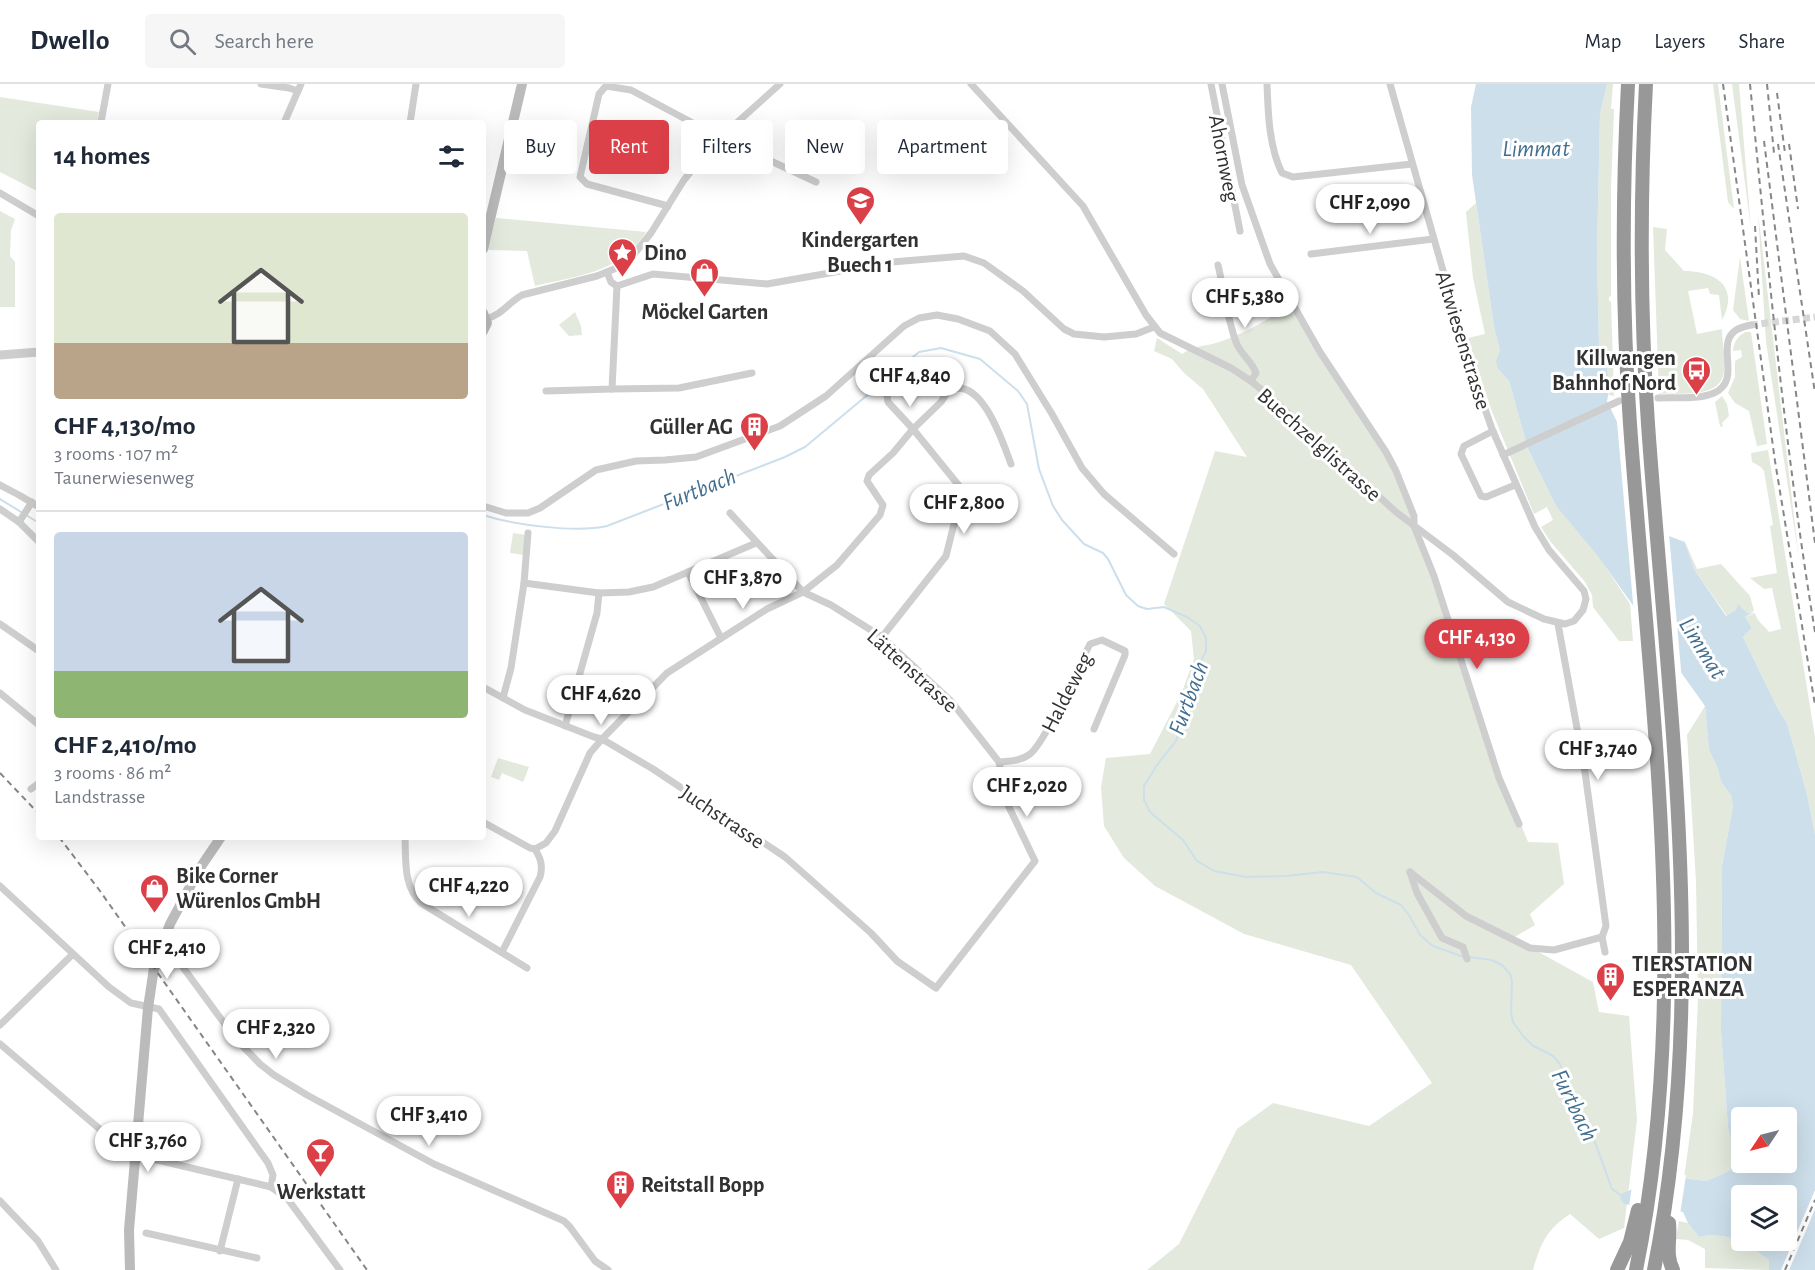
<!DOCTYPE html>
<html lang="en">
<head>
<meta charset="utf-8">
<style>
	:root { --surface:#fff; --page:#f6f6f7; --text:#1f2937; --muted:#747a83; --line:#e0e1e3; --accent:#db3f47 }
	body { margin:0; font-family:"Alegreya Sans",sans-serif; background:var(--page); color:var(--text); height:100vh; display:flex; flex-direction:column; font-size:22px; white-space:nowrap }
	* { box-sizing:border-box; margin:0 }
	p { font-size:20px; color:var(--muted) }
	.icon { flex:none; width:33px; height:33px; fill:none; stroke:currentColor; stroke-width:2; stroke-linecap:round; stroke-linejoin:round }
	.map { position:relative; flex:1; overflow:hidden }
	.panel { position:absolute; left:36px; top:36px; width:450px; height:720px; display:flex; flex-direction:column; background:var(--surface); border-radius:6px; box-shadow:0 6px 24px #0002 }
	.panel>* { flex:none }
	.top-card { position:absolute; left:504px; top:36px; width:570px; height:54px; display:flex; gap:12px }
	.needle { width:39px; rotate:235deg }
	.controls { position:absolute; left:1731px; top:1023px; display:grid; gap:12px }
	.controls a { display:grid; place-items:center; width:66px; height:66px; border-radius:6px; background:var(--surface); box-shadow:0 6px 24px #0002; font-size:30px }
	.price { position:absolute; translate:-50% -51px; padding:0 14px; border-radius:21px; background:#fff; color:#222; font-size:20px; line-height:39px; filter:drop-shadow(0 2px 3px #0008) }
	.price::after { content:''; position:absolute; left:50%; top:36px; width:18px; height:14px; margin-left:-9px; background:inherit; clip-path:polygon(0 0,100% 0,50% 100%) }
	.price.selected { background:var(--accent); color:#fff }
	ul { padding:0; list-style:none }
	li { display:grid; align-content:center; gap:12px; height:318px; padding:0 18px }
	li+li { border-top:2px solid var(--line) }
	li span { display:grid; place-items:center; height:186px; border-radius:6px; color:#555 }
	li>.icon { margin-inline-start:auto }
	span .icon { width:108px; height:108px; fill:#fffc; stroke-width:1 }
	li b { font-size:26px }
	h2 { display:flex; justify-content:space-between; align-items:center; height:72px; padding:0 18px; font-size:26px }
	.tag { padding:0 21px; border-radius:6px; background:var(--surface); box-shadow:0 6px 24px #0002; font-size:21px; line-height:54px }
	.tag.selected { background:var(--accent); color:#fff }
	header { display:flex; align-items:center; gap:36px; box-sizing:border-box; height:84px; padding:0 30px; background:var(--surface); border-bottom:2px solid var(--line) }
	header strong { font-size:28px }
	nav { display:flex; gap:33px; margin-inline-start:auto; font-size:21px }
	.search { width:420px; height:54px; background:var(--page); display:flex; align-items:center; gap:15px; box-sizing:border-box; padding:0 21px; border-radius:6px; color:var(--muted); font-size:22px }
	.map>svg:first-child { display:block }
	.green { fill:#e3e9dd }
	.water { fill:#cddfeb; fill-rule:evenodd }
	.pier { fill:#fff }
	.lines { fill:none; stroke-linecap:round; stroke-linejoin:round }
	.stream { stroke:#cddfeb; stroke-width:2 }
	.minor-tunnel { stroke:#d6d6d6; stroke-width:7; stroke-dasharray:7 3.5; stroke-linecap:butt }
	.minor { stroke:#cecece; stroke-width:7 }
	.tertiary { stroke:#cecece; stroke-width:9 }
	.secondary { stroke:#bbb; stroke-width:10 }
	.motorway { stroke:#989898; stroke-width:14 }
	.rail { stroke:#868686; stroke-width:2; stroke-dasharray:6 4.5; stroke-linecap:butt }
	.labels { text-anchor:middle; stroke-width:6; stroke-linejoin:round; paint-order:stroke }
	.street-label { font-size:22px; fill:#313131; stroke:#fff }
	.poi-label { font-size:22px; font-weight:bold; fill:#313131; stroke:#fff; text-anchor:start }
	.water-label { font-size:24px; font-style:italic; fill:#436f8f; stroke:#fff }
</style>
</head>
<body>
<header>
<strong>Dwello</strong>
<div class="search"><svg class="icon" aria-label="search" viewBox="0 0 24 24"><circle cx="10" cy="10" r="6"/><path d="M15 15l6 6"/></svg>Search here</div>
<nav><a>Map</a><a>Layers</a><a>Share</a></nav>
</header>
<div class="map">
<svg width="1815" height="1186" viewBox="0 0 1815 1186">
	<rect width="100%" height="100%" fill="#fff"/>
	<g class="green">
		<polygon points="1607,0 1613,0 1611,25 1614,25 1611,104 1611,212 1609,213 1609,217 1611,217 1614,312 1609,311 1607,278 1599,260 1597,170 1600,30"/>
		<polygon points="1713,0 1718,0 1734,125 1728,118"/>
		<polygon points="1732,0 1739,0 1751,145"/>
		<polygon points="0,13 99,28 97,39 39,39 39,108 0,88"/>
		<polygon points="1476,119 1494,243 1500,267 1498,285 1509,297 1528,365 1556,422 1597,470 1630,520 1633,557 1619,557 1593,523 1592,511 1585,498 1550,457 1541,443 1553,436 1547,423 1534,430 1491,325 1468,254 1485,250 1473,194 1466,128"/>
		<polygon points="0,127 15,135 11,146 10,172 15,178 15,223 0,223"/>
		<polygon points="1758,128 1799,475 1766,258"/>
		<path d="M496,134l150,14c-4,6 -9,13 -14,18 -26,24 -64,28 -97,36l-8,-35 -40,-1z"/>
		<path d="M1653,143l14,2 -2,21 19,21c32,0 56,16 38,49l-3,-25 -9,-1 -2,-6 -20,3 9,43 25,-5c0,14 4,29 2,43 -4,28 -46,20 -65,22z"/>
		<polygon points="1740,173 1749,237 1740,235 1733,226"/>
		<path d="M1292,219l104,168 86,257 46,114 30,1 6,41 -34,30 5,11 -22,13 80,44 6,30 30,4 8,104 -13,108 -25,11 -29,-25c-24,16 -29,29 -37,56h-386l32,-26 58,-115 36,-26 96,23 63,-43 -81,-118 -107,-31 -89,-48 -31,-28 -20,-32 -3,-39 5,-29 44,-4 32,-62 12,-33 -3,-28 -27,-27 51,-153 32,6 -44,-68 -19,-16 -12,-14 -18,-8 3,-13 25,16c14,-10 25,-7 40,-13 23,-8 51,-24 70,-38z"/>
		<polygon points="575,228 581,242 582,251 569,252 559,241"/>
		<path d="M1745,248h6l16,112 -10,2 -8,-35 -14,-8 -7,-10 7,-16v-16l7,-4 -1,-7 -8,1c1,-9 4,-14 12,-19z"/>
		<polygon points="1722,312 1727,320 1729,332 1722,339 1723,343 1720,342 1715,318"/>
		<path d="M1768,366l47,287v97l-8,-40 -20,-71 -9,-14 -35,-72 9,-9 -7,-11 10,-4c2,9 9,12 14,19l12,-3 -9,-41 -8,1 -14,-11 27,-5 -7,-47 3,-1 -9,-54 -3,-4 -9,-5 -1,-9z"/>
		<polygon points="513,449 526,451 524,471 510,469"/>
		<polygon points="1685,458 1697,485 1721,480 1750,512 1754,527 1747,529 1736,526 1727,532 1694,485"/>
		<polygon points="1705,622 1709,666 1718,685 1721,698 1731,711 1733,722 1722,782 1721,947 1728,1044 1736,1073 1729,1087 1706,1097 1684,1094 1693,1029 1698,915 1696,797 1687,651"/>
		<polygon points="498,674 529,683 523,698 502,689 499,696 491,693"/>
		<path d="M1679,1137l9,2 11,14c29,-6 47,7 70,23v10l-64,-2v-19l-17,-9 -12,-1z"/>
	</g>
	<path class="water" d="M1476,0h131l-7,30 -3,140 2,90 8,18 2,29 -2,10 10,21 19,52 32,56 1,6 16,6 9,27 32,47 10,-6 2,-6 9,9 7,-1 -9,5 7,11 -9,9 35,72 9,14 20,71 8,40v436h-46v-10c-23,-16 -41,-29 -70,-23l-11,-14 -5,-11 -59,-8 -4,-6 3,-5 29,-12 32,-3 22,3 23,-10 7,-14 -8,-29 -7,-97 1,-165 11,-60 -2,-11 -10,-13 -3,-13 -9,-19 -4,-44 -108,-151 -41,-49 -28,-57 -19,-68 -11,-12 -2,-8 4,-10 -6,-24 -22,-152 -1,-68zM1742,1034h44v44h-44zM1742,1112h44v44h-44z"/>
	<g class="pier">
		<polygon points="1617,338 1621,339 1639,388 1668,439 1682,597 1634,530"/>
		<polygon points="1686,1091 1680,1131 1629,1123 1632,1102 1652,1094"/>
		<polygon points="1815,1106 1815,1125 1796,1170 1789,1186 1781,1186"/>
	</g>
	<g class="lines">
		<g class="stream">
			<polyline points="0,415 39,439"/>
			<path d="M483,431c31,10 93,18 124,11l178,-69 20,-10 114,-95 22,-4 39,11 38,32 9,13 12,65 14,37 9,14 22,24 19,9 5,6 18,36 12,11 9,3 17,-2 23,10 13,9 6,12v13l-21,42 -6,40 -3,8 -19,24 -13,21v14l6,12 33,28 14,21 17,10 32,6 40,-1 37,-4 34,5 19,16 25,12 8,10 11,20 13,11 28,10 31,4 10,5 8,9 2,7 -1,31 2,10 10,14 9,9 21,11 7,8 20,50 11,17 21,58 10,7"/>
		</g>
		<polyline class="minor-tunnel" points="1751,241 1815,233"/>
		<g class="minor">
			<polyline points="261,0 289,4 298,7"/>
			<polyline points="971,0 1083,122 1146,231 1160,249 1231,284 1251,297 1275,317 1396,428 1453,471 1508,518 1544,535 1565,540 1574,537 1583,526 1586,515 1584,507 1549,466 1535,443 1492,345 1471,285 1390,0"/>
			<polyline points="1211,0 1240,147"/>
			<polyline points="1222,0 1242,101 1270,180 1320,268 1386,368 1396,387 1414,432 1414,442 1434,492 1499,694 1519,740"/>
			<path d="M1267,0c1,29 2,63 15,89l11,4 119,-13"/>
			<polyline points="101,38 108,0"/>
			<polyline points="284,39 301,0"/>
			<polyline points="410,39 416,0"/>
			<polyline points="0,109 39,132"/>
			<polyline points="668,122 587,100 580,93 599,10 606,2 631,6 719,53 816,98"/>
			<polyline points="1311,170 1433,155"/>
			<path d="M1218,181c6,25 9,53 18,77 4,12 16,19 20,31l-5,8"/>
			<polyline points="607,188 611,198 617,202"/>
			<polyline points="617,202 653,190 767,200 892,178 964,172 984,179 1023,207 1064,245 1074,250 1104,253 1136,250 1154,243"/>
			<path d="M486,235c17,-5 22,-16 36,-24l75,-19 17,-7 17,-11 20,-25 33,-53 28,-35 68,-61"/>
			<polyline points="612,305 679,304 752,289"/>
			<polyline points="546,307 612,305 617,202"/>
			<path d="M1658,314c17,-1 40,2 56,-5 34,-16 -11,-60 37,-68"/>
			<polyline points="1493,347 1464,362 1461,370 1481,412 1486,413 1515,401"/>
			<polyline points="1503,371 1619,317"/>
			<polyline points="0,401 19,411 39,423"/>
			<polyline points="483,422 506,429 528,429 540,424 596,386 636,377 665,376 696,373 780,342 826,312 904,242 919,234 937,231 958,235 990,247 1015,270 1052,330 1082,384 1104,410 1174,470"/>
			<polyline points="0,425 19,438 39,458"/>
			<path d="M730,429l73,79 34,-27 43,-50 3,-10 -16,-24 2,-6 24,-22 20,-24 28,-27 7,-11c33,-18 55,52 63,73"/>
			<polyline points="19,438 32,418"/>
			<polyline points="688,488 721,554"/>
			<polyline points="524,499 528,449"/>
			<polyline points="0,540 39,567"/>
			<polyline points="1558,540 1585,688 1606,842 1602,853 1605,868"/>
			<polyline points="882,553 946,472 962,408 960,403 913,345 888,318 887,312"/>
			<polyline points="483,603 525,626 594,653 602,655 653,685 785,773 871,849 897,877 936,904 1035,777 1008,721 999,678 951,617 882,553 831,521 803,508 767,525 667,589 602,655 590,669 555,747 546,759 535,765 530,764 483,738"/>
			<polyline points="0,609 39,641"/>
			<polyline points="503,614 511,584 524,499 599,509 629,508 653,503 756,459"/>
			<polyline points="565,642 597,529 599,509"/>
			<path d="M999,678c11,-1 22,-1 31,-8 15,-11 49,-89 60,-110l12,-4 23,11v4l-31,74"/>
			<polyline points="31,705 39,699"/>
			<path d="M405,753c1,23 -2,49 16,66l106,65"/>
			<polyline points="1410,788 1466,832 1530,864 1554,866 1602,853"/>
			<polyline points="1410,788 1417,809 1442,854 1463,863 1467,875"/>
			<polyline points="0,802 109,903 131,919 159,925 268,1079 273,1091 271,1103"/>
			<polyline points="161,863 174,871 235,954 260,980 274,991 307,1011 434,1080 564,1137 570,1143 595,1177 608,1186"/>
			<path d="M502,868l38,-75c3,-11 1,-18 -5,-28"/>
			<polyline points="0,941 72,871"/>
			<polyline points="0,960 116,1059 136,1069 153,1075 271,1103 287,1114 340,1186"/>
			<polyline points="0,1117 38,1157 56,1186"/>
			<polyline points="146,1149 257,1174"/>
			<polyline points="220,1167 238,1095"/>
		</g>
		<polyline class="tertiary" points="0,271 39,268"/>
		<g class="secondary">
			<polyline points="483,165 522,0"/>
			<polyline points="483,229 487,239 483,247"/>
			<polyline points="130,1186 129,1146 148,924 154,884 170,840 200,784 221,753"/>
		</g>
		<g class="motorway">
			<path d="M1628,0c-6,114 -6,227 2,340 20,282 63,565 6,846"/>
			<path d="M1646,0c-6,114 -6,227 2,340 20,282 62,565 6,846"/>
			<path d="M1669,1139c2,16 -4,31 4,47"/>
			<polyline points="1617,1186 1630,1158 1638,1126"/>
		</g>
		<g class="rail">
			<polyline points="1723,0 1775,377 1815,621"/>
			<path d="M1750,0c18,183 35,366 65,548"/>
			<polyline points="1767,0 1774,69"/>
			<polyline points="1777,9 1785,69"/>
			<polyline points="1764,57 1815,459"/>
			<polyline points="1778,60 1815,309"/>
			<polyline points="1789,60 1798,125"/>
			<polyline points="1755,142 1759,214"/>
			<polyline points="0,689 39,730"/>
			<polyline points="59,753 100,807 367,1186"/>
			<polyline points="1785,1186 1815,1116"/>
		</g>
	</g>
	<defs>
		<symbol id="school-pin" viewBox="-11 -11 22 30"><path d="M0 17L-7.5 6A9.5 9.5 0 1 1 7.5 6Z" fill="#db3f47" stroke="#fff"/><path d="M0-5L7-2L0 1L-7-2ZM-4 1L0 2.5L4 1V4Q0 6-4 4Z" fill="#fff"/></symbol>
		<symbol id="sight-pin" viewBox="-11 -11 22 30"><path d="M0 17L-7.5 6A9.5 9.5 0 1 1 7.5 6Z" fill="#db3f47" stroke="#fff"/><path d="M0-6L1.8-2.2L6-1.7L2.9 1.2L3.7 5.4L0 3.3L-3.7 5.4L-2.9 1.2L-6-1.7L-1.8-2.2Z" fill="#fff"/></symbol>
		<symbol id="shop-pin" viewBox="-11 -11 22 30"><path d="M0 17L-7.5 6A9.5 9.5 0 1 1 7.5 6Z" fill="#db3f47" stroke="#fff"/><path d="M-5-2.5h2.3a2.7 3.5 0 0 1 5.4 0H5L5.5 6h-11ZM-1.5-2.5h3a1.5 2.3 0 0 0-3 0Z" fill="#fff"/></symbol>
		<symbol id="bus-pin" viewBox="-11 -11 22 30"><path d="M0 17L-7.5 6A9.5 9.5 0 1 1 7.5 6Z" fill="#db3f47" stroke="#fff"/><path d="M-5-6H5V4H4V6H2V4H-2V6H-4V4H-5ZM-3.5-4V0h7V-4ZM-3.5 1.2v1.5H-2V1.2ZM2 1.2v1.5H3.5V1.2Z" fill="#fff"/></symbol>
		<symbol id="building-pin" viewBox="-11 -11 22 30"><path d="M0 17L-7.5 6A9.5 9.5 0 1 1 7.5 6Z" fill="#db3f47" stroke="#fff"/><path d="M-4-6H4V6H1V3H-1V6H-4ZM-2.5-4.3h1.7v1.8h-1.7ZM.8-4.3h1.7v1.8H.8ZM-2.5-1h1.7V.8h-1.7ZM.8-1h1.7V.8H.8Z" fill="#fff"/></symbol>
		<symbol id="bar-pin" viewBox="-11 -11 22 30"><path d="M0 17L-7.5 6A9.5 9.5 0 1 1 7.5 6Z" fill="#db3f47" stroke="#fff"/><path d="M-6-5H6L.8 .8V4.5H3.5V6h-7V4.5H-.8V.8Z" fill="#fff"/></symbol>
	</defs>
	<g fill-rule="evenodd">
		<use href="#school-pin" x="844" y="100" width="33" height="45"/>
		<use href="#sight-pin" x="606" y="152" width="33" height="45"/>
		<use href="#shop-pin" x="688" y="172" width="33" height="45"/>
		<use href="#bus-pin" x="1680" y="270" width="33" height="45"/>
		<use href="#building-pin" x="738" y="326" width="33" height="45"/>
		<use href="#shop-pin" x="138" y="788" width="33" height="45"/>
		<use href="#building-pin" x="1594" y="876" width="33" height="45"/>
		<use href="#bar-pin" x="304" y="1052" width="33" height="45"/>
		<use href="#building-pin" x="604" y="1084" width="33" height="45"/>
	</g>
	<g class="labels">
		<g class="street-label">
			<text transform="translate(1225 74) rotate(79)" y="8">Ahornweg</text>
			<text transform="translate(1464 256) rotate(73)" y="8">Altwiesenstrasse</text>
			<text transform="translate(1320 360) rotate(42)" y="8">Buechzelglistrasse</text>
			<text transform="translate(913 586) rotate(42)" y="8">Lättenstrasse</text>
			<text transform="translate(1066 608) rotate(-63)" y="8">Haldeweg</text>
			<text transform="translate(723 732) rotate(34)" y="8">Juchstrasse</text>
		</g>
		<g class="poi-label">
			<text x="860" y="163" text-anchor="middle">Kindergarten<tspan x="860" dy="25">Buech 1</tspan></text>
			<text x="644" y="176">Dino</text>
			<text x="705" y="235" text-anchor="middle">Möckel Garten</text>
			<text x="1676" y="281" text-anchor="end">Killwangen<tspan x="1676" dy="25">Bahnhof Nord</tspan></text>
			<text x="733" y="350" text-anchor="end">Güller AG</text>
			<text x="176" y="799">Bike Corner<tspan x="176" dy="25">Würenlos GmbH</tspan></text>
			<text x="1632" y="887">TIERSTATION<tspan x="1632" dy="25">ESPERANZA</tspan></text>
			<text x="641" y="1108">Reitstall Bopp</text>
			<text x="321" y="1115" text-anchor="middle">Werkstatt</text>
		</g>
		<g class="water-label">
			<text x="1536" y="72">Limmat</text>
			<text transform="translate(699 405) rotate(-22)" y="8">Furtbach</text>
			<text transform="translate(1703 564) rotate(58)" y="8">Limmat</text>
			<text transform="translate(1188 614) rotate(-70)" y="8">Furtbach</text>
			<text transform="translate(1575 1021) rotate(64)" y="8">Furtbach</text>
		</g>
	</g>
</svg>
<div class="controls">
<a><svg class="needle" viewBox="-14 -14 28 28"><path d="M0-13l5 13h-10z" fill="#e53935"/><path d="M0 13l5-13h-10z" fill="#747a83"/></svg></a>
<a><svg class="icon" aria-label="layers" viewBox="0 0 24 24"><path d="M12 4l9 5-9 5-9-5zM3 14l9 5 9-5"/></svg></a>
</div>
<b class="price" style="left:1370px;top:151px">CHF 2,090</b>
<b class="price" style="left:1245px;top:245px">CHF 5,380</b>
<b class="price" style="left:910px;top:324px">CHF 4,840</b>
<b class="price" style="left:964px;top:451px">CHF 2,800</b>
<b class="price" style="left:743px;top:526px">CHF 3,870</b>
<b class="price selected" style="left:1477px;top:586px">CHF 4,130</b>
<b class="price" style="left:601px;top:642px">CHF 4,620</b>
<b class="price" style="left:1598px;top:697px">CHF 3,740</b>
<b class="price" style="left:1027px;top:734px">CHF 2,020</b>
<b class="price" style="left:469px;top:834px">CHF 4,220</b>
<b class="price" style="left:167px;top:896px">CHF 2,410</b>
<b class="price" style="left:276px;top:976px">CHF 2,320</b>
<b class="price" style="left:429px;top:1063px">CHF 3,410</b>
<b class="price" style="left:148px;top:1089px">CHF 3,760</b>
<div class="top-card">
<a class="tag">Buy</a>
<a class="tag selected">Rent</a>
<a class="tag">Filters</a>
<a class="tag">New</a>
<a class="tag">Apartment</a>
</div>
<section class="panel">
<h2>14 homes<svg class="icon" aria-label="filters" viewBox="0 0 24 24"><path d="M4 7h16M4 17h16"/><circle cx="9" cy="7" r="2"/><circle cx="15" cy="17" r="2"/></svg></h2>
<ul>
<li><span style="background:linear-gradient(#dfe7d0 70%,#b9a48a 0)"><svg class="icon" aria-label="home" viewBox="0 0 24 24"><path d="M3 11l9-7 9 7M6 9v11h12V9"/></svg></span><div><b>CHF 4,130/mo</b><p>3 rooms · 107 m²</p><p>Taunerwiesenweg</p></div></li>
<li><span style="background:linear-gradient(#c9d6e8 75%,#8fb573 0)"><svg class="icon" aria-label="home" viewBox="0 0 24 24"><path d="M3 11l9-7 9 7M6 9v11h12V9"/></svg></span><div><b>CHF 2,410/mo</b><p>3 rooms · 86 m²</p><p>Landstrasse</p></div></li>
</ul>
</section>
</div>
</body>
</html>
